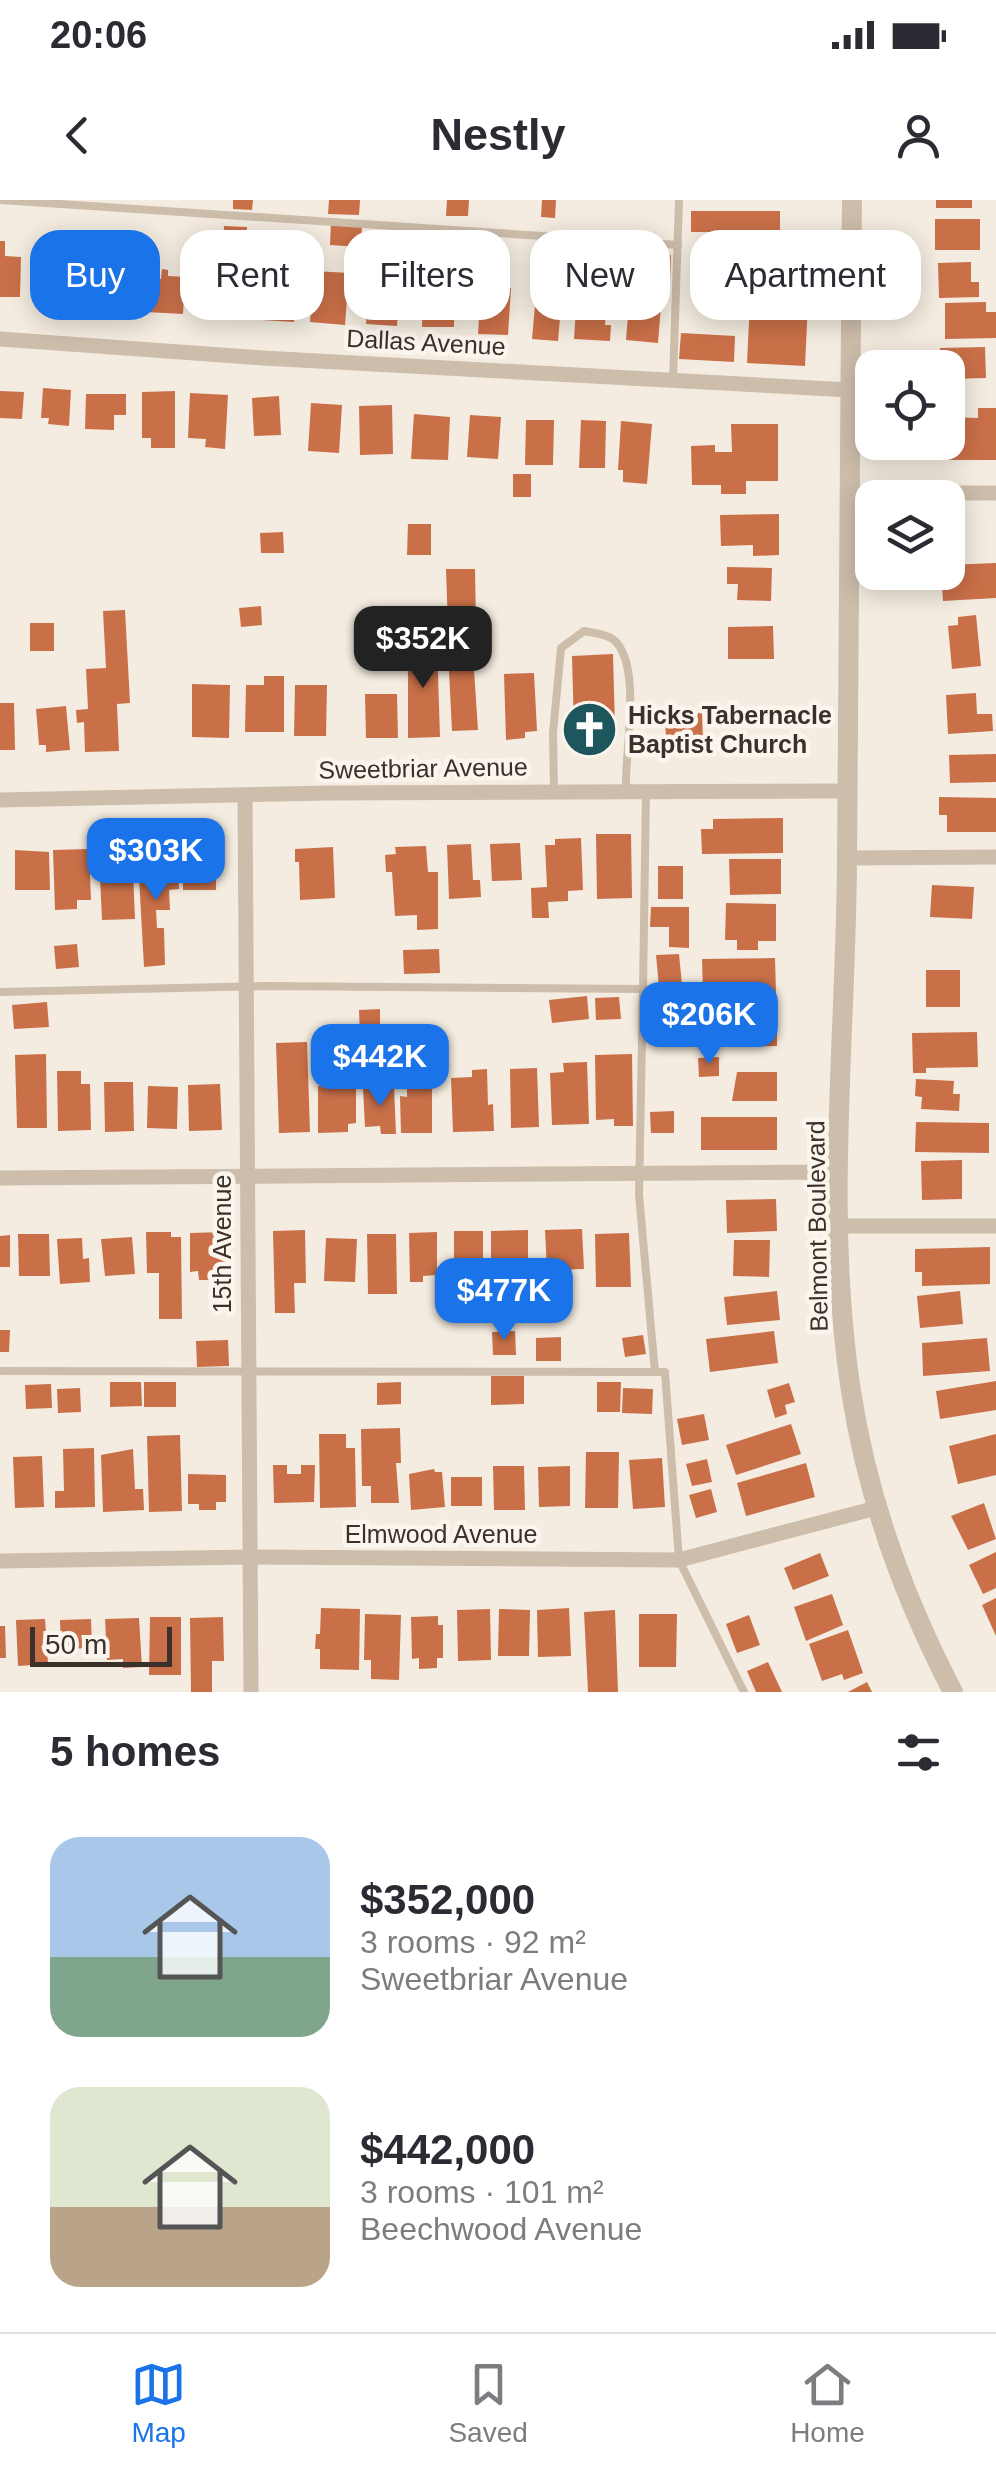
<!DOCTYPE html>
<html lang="en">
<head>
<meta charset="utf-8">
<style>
	:root { --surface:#fff; --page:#f2f2f3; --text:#2b2b33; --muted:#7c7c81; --line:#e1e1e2; --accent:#1a73e8 }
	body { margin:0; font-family:Arial,sans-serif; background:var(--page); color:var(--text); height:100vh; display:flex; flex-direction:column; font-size:38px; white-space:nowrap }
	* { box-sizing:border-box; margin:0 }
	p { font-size:32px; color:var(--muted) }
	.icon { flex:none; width:55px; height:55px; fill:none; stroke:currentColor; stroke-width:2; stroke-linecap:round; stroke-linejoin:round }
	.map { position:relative; height:1492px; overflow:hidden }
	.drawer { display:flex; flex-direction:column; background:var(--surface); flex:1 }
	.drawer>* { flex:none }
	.top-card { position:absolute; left:30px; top:30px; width:938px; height:90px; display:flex; gap:20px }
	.controls { position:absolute; left:855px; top:150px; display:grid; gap:20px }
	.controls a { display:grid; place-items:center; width:110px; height:110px; border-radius:20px; background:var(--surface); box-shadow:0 5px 25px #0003; font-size:50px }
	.scale { position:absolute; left:30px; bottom:25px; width:142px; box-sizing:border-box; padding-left:10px; border:5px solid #3b312a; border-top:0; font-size:28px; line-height:35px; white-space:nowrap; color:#3b312a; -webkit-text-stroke:8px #fbf6ed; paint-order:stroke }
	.price { position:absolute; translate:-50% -85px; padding:0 22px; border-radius:20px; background:var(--accent); color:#fff; font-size:32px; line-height:65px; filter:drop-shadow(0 2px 5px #0008) }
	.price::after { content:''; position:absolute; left:50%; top:60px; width:30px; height:22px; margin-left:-15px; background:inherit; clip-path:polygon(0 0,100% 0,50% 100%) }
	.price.on { background:#222; color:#fff }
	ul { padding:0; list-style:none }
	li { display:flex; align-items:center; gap:30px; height:250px; padding:0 50px }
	li span { display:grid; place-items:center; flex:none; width:280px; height:200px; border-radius:30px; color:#555 }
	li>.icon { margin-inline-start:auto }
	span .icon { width:120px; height:120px; fill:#fffc; stroke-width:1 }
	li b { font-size:42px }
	h2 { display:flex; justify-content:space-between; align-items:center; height:120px; padding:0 50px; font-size:42px }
	.tag { padding:0 35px; border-radius:30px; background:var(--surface); box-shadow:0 5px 25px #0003; font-size:35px; line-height:90px }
	.tag.on { background:var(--accent); color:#fff }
	.status { display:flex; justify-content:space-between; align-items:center; height:70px; padding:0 50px; background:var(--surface); direction:ltr }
	.status svg { height:28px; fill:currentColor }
	header { display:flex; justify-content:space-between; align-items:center; height:130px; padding:0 50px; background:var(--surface); font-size:45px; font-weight:600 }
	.menu { display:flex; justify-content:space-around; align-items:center; height:140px; border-top:2px solid var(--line); background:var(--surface); font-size:28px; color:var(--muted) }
	.menu a { display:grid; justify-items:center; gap:5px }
	.menu .on { color:var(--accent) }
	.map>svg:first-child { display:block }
	.building { fill:#ca7049 }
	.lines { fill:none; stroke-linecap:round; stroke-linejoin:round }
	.service { stroke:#cdbdab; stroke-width:8 }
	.minor { stroke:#cdbdab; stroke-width:15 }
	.tertiary { stroke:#cdbdab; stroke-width:20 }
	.labels { text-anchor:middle; stroke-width:9; stroke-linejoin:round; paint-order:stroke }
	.street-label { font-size:25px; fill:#3b312a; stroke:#fbf6ed }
	.poi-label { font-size:25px; font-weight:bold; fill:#3b312a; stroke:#fbf6ed; text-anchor:start }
</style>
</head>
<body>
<div class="status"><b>20:06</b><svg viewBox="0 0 49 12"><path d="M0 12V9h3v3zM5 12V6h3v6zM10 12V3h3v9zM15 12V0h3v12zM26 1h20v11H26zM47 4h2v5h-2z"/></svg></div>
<header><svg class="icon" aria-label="back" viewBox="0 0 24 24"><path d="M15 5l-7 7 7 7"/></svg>Nestly<svg class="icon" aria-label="person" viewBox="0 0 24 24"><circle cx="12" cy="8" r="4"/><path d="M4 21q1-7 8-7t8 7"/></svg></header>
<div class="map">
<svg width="996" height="1492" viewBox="0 0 996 1492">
	<rect width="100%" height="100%" fill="#f4ece0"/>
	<g class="building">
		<polygon points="233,0 253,0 252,10 233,9"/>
		<polygon points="329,0 360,0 359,15 328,14"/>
		<polygon points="447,0 469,0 468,16 446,16"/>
		<polygon points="542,0 556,0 555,18 541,17"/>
		<rect x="936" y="0" width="36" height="8"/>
		<polygon points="691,11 780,11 780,46 728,46 728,32 691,32"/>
		<rect x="935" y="19" width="45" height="31"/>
		<polygon points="331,22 362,25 361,47 330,45"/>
		<polygon points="224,26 247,27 246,50 223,49"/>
		<polygon points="444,37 444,60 416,60 416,38"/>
		<polygon points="0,41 5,41 5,56 21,57 20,97 0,97"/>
		<polygon points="648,54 671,55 670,80 647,78"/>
		<polygon points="208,56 234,58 233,70 239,70 236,117 204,115"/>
		<polygon points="732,62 773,63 773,90 731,89"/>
		<polygon points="971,62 971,82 979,82 979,97 939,98 938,63"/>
		<polygon points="108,65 135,67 131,109 105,107"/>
		<polygon points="162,69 168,70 168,76 185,77 183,114 146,112 148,78 161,79"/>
		<polygon points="266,69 298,72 294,122 261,120"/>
		<polygon points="53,71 96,74 94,106 50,102"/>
		<polygon points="314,71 349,73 345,125 310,122"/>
		<polygon points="424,72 455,72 454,127 422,127"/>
		<polygon points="538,72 558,74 557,94 562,95 558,141 532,139"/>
		<polygon points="370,76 401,79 397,126 366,124"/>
		<polygon points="481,86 511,88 508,135 478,134"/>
		<polygon points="630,91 662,93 658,143 626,140"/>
		<polygon points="577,92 607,93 605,125 611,125 610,141 574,139"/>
		<polygon points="750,101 808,103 805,166 747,163"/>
		<polygon points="986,102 986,112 996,112 996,138 945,139 945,103"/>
		<polygon points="681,133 735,136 734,162 679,159"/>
		<polygon points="985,147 986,178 948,179 948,168 940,168 940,148"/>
		<polygon points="43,188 71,190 69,226 48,224 49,218 41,218"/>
		<polygon points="0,191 24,192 22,219 0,218"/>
		<polygon points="175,191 175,248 151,248 151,238 142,238 142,192"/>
		<polygon points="190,193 228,195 225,249 205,247 206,239 188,238"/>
		<polygon points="86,194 126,194 126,215 114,215 114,230 85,229"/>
		<polygon points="279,196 281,235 254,236 252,198"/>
		<polygon points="311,203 342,205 339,253 308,251"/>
		<polygon points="392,205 393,254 360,255 359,206"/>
		<polygon points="978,208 996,208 996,260 942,260 942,242 948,242 948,217 978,218"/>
		<polygon points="414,214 450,217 448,260 411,259"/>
		<polygon points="470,215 501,217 498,259 467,257"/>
		<polygon points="526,220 554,220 553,265 525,265"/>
		<polygon points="581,220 606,221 605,268 579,268"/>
		<polygon points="621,221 652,224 647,284 623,282 623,270 618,270"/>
		<polygon points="731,224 778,224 778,281 746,281 746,294 721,294 721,285 692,285 691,246 715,245 715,252 732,252"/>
		<rect x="513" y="274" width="18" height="23"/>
		<polygon points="779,314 779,355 753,356 753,345 721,346 720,315"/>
		<polygon points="408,324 431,324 431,355 407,355"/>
		<polygon points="283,332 284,353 261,353 260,333"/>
		<polygon points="996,363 996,398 943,401 942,385 948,384 948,365"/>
		<polygon points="727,367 772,368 771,401 737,400 738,384 727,384"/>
		<polygon points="446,369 475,369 476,427 448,427"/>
		<polygon points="261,406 262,425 241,427 239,408"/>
		<polygon points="125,410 130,503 117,504 119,551 85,552 84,522 77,523 76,510 88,509 86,469 106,468 103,411"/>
		<polygon points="976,415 981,466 952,469 948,426 958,425 958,417"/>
		<rect x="30" y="423" width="24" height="28"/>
		<polygon points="773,426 774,459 728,459 728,427"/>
		<polygon points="437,442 440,537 408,538 408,443"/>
		<polygon points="613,454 615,527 574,529 572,456"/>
		<polygon points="474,470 478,530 452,531 449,471"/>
		<polygon points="534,473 537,531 525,532 525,538 506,540 504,474"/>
		<polygon points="264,476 284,476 284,532 245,532 246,485 264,485"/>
		<polygon points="192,484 230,485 229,538 192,537"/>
		<polygon points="295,485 327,485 326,536 294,536"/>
		<polygon points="976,493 977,514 992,514 993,531 948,534 946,495"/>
		<polygon points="365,494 397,494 398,538 366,538"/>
		<polygon points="0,503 14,503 15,550 0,550"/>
		<polygon points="66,506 70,550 46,552 46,545 39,545 36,509"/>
		<polygon points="702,513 703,541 666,542 665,514"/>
		<polygon points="996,554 996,582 950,583 949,555"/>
		<polygon points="939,597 996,598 996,632 947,632 947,615 939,615"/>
		<polygon points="783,618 783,653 702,654 701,629 713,629 713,619"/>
		<polygon points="596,634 631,634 632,698 597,699"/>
		<polygon points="581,638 583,690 568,691 568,701 548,702 549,718 532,718 531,688 547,687 545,645 555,645 555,639"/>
		<polygon points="520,643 522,680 492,681 490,644"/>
		<polygon points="471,644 473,680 480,680 481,697 449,699 447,645"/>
		<polygon points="426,646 428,672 438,672 438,729 417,730 417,715 395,716 392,672 386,672 385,655 396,654 395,647"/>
		<polygon points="333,647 335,698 300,700 299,662 295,662 295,649"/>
		<polygon points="89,649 91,700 77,700 77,709 55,710 53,650"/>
		<polygon points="132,649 135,719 102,720 99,657 116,657 116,650"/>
		<polygon points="15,650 49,652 50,690 15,690"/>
		<rect x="183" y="650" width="33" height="40"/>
		<polygon points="177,656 179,689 169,690 170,710 156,710 157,728 164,728 165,765 144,767 138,659"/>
		<polygon points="729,659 781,659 781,694 730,695"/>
		<rect x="658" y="666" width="25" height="33"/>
		<polygon points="932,685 974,687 972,719 930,717"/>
		<polygon points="726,703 776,704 776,741 758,741 758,750 737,750 737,740 725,740"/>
		<polygon points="651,707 689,707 689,748 669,747 669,727 650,727"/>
		<polygon points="77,744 79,767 56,769 54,746"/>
		<polygon points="439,749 440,773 404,774 403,750"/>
		<polygon points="679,754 682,785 659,787 656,755"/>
		<polygon points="775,758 776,793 703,794 702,759"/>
		<rect x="926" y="770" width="34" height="37"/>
		<polygon points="665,795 685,796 684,826 663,825"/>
		<polygon points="587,796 589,819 552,823 549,800"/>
		<polygon points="619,797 621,819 596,820 595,798"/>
		<polygon points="47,802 49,827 14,829 12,805"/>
		<polygon points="763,805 777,805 777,846 704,847 703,825 727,825 727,816 763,815"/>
		<polygon points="380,809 380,836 360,837 359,810"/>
		<polygon points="977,832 978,867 926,868 926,873 913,873 912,833"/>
		<polygon points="307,842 310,932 279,933 276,843"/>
		<polygon points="46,854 47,928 17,928 15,855"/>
		<polygon points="632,854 633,926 614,926 614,919 596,920 595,855"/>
		<polygon points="407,856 423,856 423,872 432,872 432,933 401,933 400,896 407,897"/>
		<polygon points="719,857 719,876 699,877 698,858"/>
		<polygon points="587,862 589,924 552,925 550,873 564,872 563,863"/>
		<polygon points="537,868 539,927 511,928 510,869"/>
		<polygon points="487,869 488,905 493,904 494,931 453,932 451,878 472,877 472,870"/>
		<polygon points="57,871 81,871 81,884 90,884 91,930 58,931"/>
		<polygon points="737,872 777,872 777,901 732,901"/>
		<polygon points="916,879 954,881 953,894 960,894 959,911 921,909 922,897 915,896"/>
		<polygon points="104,882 133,882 134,931 105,932"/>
		<polygon points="220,884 222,930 189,931 188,885"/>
		<polygon points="148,886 178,887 177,929 147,928"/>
		<polygon points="318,886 356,887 356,923 348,924 348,932 318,933"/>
		<polygon points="394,886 396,934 381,934 380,926 365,927 363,888"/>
		<polygon points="674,911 674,933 651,933 650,912"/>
		<rect x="701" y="917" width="76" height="33"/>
		<polygon points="916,922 989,923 989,953 915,952"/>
		<polygon points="962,960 962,999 922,1000 921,961"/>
		<polygon points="776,999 777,1031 727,1033 726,1000"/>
		<polygon points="582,1029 584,1069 547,1070 545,1030"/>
		<polygon points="305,1030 306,1083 294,1083 295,1113 275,1113 273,1031"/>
		<polygon points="528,1030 528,1065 491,1066 491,1031"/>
		<rect x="454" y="1031" width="29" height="39"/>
		<polygon points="146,1032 171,1032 171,1037 181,1037 182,1119 159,1119 159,1073 147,1073"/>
		<polygon points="225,1032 226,1071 212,1071 212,1080 199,1080 198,1071 190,1072 190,1033"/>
		<polygon points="437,1032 437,1075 423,1076 423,1082 410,1082 409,1033"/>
		<polygon points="629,1033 631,1087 596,1087 595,1034"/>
		<polygon points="18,1034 49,1034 50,1076 19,1076"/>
		<polygon points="367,1034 396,1034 397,1094 368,1094"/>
		<polygon points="10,1035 10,1067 0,1067 0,1036"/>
		<polygon points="132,1037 135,1074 105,1076 101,1039"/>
		<polygon points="82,1038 83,1059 89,1058 90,1082 60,1084 57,1039"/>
		<polygon points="326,1038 357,1039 355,1082 324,1081"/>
		<polygon points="734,1040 770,1040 769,1077 733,1076"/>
		<polygon points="990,1047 990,1084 922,1086 922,1072 915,1072 915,1049"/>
		<polygon points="777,1091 780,1120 727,1125 724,1097"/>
		<polygon points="960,1091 963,1124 920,1128 917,1096"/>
		<polygon points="0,1130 10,1130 9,1152 0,1152"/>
		<polygon points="515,1131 516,1155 493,1155 492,1132"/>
		<polygon points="774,1131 778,1163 710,1172 706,1139"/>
		<polygon points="643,1135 646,1154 625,1157 622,1138"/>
		<polygon points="561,1137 561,1161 536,1161 536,1138"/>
		<polygon points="987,1138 990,1171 923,1176 922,1143"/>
		<polygon points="228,1140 229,1166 197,1167 196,1141"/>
		<polygon points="491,1176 524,1176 524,1204 491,1205"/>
		<polygon points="996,1181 996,1210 940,1219 936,1191"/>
		<polygon points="110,1182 141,1182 142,1206 110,1207"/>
		<rect x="144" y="1182" width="32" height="25"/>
		<polygon points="401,1182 401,1204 377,1205 377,1183"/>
		<polygon points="597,1182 621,1182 620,1212 597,1212"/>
		<polygon points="789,1183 795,1202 785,1205 787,1214 775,1218 767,1190"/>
		<polygon points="51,1184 52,1208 26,1209 25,1185"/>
		<polygon points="80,1188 81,1212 58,1213 57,1189"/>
		<polygon points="623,1188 653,1189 652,1214 622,1213"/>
		<polygon points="704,1214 709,1240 682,1245 677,1219"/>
		<polygon points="791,1224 801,1254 736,1275 726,1245"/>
		<polygon points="400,1228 401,1263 396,1263 399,1303 371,1303 371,1286 362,1286 361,1229"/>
		<polygon points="319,1234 346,1234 346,1248 355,1248 356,1307 320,1308"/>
		<polygon points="996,1234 996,1275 958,1284 949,1246"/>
		<polygon points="180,1235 182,1311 149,1312 147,1236"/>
		<polygon points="94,1248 95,1307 55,1308 55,1291 64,1291 63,1249"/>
		<polygon points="133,1249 135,1289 143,1289 144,1310 103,1312 101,1255"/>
		<polygon points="586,1252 619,1252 618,1308 585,1308"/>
		<polygon points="42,1256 44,1307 15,1308 13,1257"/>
		<polygon points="662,1258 665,1307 633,1309 629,1260"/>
		<polygon points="707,1259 712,1282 692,1286 686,1264"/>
		<polygon points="806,1263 815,1297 746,1316 737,1283"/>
		<polygon points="273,1265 287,1265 287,1274 301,1274 301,1265 315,1265 314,1302 274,1303"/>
		<polygon points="493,1266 524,1266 525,1310 494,1310"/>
		<polygon points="570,1266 570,1306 539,1307 538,1267"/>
		<polygon points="434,1269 435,1272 442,1272 445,1307 411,1310 409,1274"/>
		<polygon points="188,1274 226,1275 226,1302 216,1302 216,1310 199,1310 199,1304 188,1304"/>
		<rect x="451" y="1277" width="31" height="29"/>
		<polygon points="711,1289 717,1312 696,1318 689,1295"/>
		<polygon points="984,1303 996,1339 968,1350 951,1316"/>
		<polygon points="996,1352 996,1388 983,1394 969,1365"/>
		<polygon points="820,1353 829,1376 793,1390 784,1368"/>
		<polygon points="832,1394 843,1425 806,1441 794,1407"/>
		<polygon points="996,1398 996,1436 982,1405"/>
		<polygon points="321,1408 360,1409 359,1470 320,1469 320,1449 315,1449 316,1434 320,1434"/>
		<polygon points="569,1408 571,1456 538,1457 537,1410"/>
		<polygon points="490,1409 491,1460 458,1461 457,1410"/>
		<polygon points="499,1409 530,1410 529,1456 498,1456"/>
		<polygon points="615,1410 618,1492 588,1492 584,1412"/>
		<polygon points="365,1414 401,1415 399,1480 371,1479 371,1460 364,1460"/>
		<polygon points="639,1414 677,1414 676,1467 639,1467"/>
		<polygon points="749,1415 760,1445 737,1453 726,1424"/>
		<polygon points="438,1416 438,1425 443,1425 443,1458 437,1458 437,1468 419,1469 419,1458 412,1459 411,1417"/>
		<polygon points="150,1417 181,1417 181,1475 149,1475"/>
		<polygon points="223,1417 224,1461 212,1461 212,1492 191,1492 190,1418"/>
		<polygon points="139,1418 142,1467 123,1468 123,1459 107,1460 105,1419"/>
		<polygon points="45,1419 48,1464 18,1466 16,1420"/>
		<polygon points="91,1419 92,1448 61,1449 60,1420"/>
		<polygon points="0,1426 5,1426 6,1458 0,1458"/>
		<polygon points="848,1430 863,1473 844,1480 842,1474 822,1481 809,1444"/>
		<polygon points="768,1462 782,1492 756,1492 747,1471"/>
		<polygon points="867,1482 872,1492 848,1492"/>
	</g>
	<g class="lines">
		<g class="service">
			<polyline points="0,0 678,45"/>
			<polyline points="673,180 679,0"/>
			<path d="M554,591l-1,-58 8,-85 23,-17c9,2 23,3 30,9 29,26 10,114 12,151"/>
			<polyline points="643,789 639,995 655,1172"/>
			<polyline points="0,792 267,786 643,789 646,591"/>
			<polyline points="0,1171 665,1172 679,1360 744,1492"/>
		</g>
		<g class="minor">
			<polyline points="0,139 263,158 849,190"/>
			<polyline points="848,293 996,293"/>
			<polyline points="245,597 251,1492"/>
			<polyline points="0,600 330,593 847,591"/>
			<polyline points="848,658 996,657"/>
			<polyline points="0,978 838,972"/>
			<polyline points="839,1026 996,1026"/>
			<polyline points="0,1361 252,1357 679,1360 876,1308"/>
		</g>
		<path class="tertiary" d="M852,0c-3,220 -3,440 -5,661 -1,176 -23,355 4,530 16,105 53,207 102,301"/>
	</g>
	<defs>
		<symbol id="church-disc" viewBox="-11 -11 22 22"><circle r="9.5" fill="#1e565e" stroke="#fbf6ed"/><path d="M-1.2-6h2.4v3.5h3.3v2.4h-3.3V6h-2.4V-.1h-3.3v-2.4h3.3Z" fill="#fff"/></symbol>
	</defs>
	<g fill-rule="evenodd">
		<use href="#church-disc" x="558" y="498" width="63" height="63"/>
	</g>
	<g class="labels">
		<g class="street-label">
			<text transform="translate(426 142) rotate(3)" y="9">Dallas Avenue</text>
			<text transform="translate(423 568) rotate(-1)" y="9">Sweetbriar Avenue</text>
			<text transform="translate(817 1026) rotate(-91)" y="9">Belmont Boulevard</text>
			<text transform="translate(222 1044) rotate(-90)" y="9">15th Avenue</text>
			<text x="441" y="1343">Elmwood Avenue</text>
		</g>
		<g class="poi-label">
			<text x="628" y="524">Hicks Tabernacle<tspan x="628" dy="29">Baptist Church</tspan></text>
		</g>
	</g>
</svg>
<div class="controls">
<a><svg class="icon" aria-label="locate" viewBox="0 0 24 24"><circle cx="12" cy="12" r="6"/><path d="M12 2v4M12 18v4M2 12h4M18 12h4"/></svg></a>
<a><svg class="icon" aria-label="layers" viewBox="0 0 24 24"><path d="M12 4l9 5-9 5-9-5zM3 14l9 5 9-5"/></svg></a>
</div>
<div class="scale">50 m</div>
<b class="price on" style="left:423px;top:491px">$352K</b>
<b class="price" style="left:156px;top:703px">$303K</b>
<b class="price" style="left:709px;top:867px">$206K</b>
<b class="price" style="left:380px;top:909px">$442K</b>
<b class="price" style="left:504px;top:1143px">$477K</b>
<div class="top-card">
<a class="tag on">Buy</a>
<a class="tag">Rent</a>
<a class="tag">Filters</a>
<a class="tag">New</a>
<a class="tag">Apartment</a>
</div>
</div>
<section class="drawer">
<h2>5 homes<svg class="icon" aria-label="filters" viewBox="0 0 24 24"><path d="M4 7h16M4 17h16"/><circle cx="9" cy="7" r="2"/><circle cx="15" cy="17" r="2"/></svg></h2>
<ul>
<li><span style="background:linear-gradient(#a9c7e8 60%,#7fa58c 0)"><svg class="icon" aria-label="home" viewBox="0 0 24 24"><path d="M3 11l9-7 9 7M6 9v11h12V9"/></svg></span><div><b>$352,000</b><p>3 rooms · 92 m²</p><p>Sweetbriar Avenue</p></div></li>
<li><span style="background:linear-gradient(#dfe7d0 60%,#b9a48a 0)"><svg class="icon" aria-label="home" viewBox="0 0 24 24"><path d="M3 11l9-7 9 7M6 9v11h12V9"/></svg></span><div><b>$442,000</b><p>3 rooms · 101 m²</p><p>Beechwood Avenue</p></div></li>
</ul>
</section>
<nav class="menu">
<a class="on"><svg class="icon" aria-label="map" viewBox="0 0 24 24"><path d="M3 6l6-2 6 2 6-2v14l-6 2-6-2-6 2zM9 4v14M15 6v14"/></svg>Map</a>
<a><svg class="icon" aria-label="saved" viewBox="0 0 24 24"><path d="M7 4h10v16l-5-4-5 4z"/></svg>Saved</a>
<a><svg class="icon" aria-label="home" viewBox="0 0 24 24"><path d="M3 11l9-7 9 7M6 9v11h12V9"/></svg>Home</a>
</nav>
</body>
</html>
